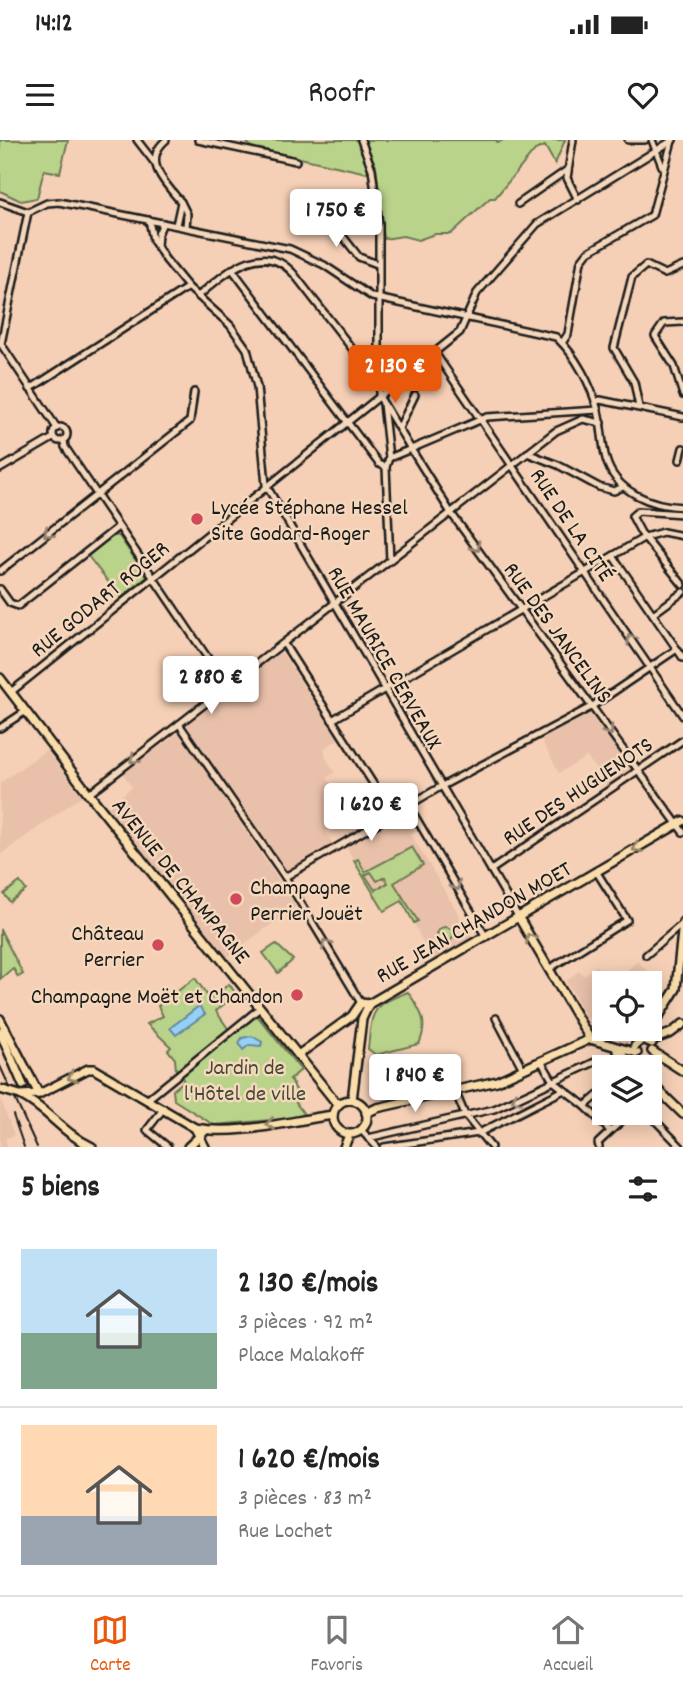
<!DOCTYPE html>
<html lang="fr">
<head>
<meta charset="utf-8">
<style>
	:root { --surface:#fff; --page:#f6f6f6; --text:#222; --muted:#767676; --line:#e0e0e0; --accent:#ea580c }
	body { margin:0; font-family:Dekko,sans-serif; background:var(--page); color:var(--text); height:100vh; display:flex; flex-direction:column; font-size:26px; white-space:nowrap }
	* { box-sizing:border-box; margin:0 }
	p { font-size:23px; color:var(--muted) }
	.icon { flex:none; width:38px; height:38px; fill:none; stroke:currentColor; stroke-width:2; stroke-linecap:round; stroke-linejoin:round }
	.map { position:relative; height:1007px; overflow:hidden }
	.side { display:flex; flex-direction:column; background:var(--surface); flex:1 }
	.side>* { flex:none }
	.fabs { position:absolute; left:592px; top:831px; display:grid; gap:14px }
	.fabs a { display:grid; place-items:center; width:70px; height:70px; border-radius:0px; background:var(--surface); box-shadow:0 4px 18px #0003; font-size:35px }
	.price { position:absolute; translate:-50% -60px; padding:0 16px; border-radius:7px; background:#fff; color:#222; font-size:23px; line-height:46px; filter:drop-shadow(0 2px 4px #0008) }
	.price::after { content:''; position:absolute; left:50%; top:42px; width:21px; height:16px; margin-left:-10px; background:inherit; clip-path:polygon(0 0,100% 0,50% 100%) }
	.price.on { background:var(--accent); color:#fff }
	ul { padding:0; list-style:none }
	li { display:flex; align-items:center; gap:21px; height:175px; padding:0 21px }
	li+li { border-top:2px solid var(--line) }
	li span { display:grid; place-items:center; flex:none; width:196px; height:140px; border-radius:0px; color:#555 }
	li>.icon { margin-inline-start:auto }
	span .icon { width:84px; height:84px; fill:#fffc; stroke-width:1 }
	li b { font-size:30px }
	h2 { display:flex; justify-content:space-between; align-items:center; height:84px; padding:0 21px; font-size:30px }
	.status { display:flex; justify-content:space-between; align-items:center; height:49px; padding:0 35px; background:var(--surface); direction:ltr }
	.status svg { height:19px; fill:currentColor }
	header { display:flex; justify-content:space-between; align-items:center; height:91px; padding:0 21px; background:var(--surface); font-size:32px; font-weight:600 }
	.dock { display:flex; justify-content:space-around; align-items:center; height:98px; border-top:2px solid var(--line); background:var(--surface); font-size:19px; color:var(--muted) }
	.dock a { display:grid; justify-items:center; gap:4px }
	.dock .on { color:var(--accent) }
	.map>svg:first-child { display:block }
	.built { fill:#e9c1aa }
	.green { fill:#bad38a; stroke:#6b7853; stroke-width:2; fill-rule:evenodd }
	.water { fill:#96d0f6; stroke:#65889f; stroke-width:2 }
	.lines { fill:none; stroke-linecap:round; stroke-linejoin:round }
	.minor-casing { stroke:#1c1c1c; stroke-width:10 }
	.major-casing { stroke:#1c1c1c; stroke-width:12 }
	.minor { stroke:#f5d7bb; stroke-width:5 }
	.major { stroke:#fbddab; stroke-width:7 }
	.rail { stroke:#1c1c1c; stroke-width:2 }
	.major-bridge-casing { stroke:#1c1c1c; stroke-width:12; stroke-linecap:butt }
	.major-bridge { stroke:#fbddab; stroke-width:7 }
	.oneway { stroke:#938373 }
	.oneway2 { stroke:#97866b }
	.poi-dot { fill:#d1495b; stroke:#f5d7bb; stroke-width:2.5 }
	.labels { text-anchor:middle; stroke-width:5; stroke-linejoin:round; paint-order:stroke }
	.poi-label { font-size:23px; fill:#1c1c1c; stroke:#f5d7bb; text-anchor:start }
	.street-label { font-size:23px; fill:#1c1c1c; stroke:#f5d7bb }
	.park-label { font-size:23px; fill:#444a38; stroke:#f5d7bb }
</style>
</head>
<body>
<div class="status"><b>14:12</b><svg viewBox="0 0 49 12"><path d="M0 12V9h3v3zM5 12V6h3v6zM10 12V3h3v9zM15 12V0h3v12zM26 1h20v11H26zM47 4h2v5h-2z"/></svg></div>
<header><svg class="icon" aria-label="menu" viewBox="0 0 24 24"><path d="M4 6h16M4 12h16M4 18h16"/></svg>Roofr<svg class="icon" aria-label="heart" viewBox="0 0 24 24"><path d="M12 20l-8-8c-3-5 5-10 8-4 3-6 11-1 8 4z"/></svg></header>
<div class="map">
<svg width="683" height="1007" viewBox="0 0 683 1007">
	<rect width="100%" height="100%" fill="#f6d0b6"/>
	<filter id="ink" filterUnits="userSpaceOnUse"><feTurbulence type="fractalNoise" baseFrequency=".0143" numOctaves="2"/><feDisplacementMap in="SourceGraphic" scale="14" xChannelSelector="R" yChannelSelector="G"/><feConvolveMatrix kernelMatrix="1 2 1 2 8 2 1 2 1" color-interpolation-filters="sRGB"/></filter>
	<g filter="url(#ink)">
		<g class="built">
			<polygon points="280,510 339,599 324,608 326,618 335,632 327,638 350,671 326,692 333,704 285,736 184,587"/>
			<polygon points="590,574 632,628 607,646 587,617 559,633 541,599"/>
			<polygon points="179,592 296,766 226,818 108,667 132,647 123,634"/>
			<polygon points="46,610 82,656 0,715 0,643"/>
			<polygon points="409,672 419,689 411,694 474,800 434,823 402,761 384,771 346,707"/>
			<polygon points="638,821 651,836 643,843 604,844 604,886 599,891 593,888 566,841 579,831 584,836 596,825 612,842"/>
			<polygon points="608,889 643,889 625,904"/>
			<polygon points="0,957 14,995 5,999 8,1007 0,1007"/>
		</g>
		<g class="green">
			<polygon points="0,0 68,0 60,33 44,30 37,58 21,61 0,51"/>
			<polygon points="245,0 358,0 369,19 367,33 251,7"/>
			<polygon points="364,0 496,0 498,3 503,0 565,0 555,24 545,6 535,10 495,58 490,58 451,94 435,94 418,100 403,96 384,99 376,26"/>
			<polygon points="113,395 119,396 147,437 121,458 88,416"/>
			<path d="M412,707l11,18 -29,18 24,38 -4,2 -12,-22 -18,10 -30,-50 4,-2 7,13zM371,732l6,9 8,-4 3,6 -13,7 -10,-15z"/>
			<polygon points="20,742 26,750 10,762 4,754"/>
			<circle cx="445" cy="795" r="8"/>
			<polygon points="0,789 23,834 18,837 13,828 0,839"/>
			<polygon points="276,804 293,820 278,833 263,813"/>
			<polygon points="195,838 210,859 229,844 236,854 216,871 229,890 176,931 175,919 168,910 171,907 147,884 163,876 158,866"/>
			<path d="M408,852c13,19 21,30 11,52l-43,11 -8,-6c4,-39 3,-43 40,-57z"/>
			<polygon points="256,874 301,930 290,939 301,959 296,963 306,977 214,985 174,960 173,950 184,941 180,935"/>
		</g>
		<g class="water">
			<polygon points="199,866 205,874 176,895 170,888"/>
			<polygon points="252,896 262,902 261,906 249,905 243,910 239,903 242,898"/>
		</g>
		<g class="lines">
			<defs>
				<g id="minor">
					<polyline points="137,0 154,22"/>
					<path d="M166,0c-25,21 0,44 15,62"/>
					<polyline points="198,0 296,21"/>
					<polyline points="361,0 372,29 379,84 379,256 411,309 389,318"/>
					<polyline points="573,0 567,38 578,60"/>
					<polyline points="628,0 645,0"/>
					<polyline points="652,0 662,26"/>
					<path d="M0,62l28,10 19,-9 12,-1 231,47 34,16 48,32 184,40c19,17 36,49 42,74 4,16 4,33 8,48 9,33 46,47 77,48"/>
					<polyline points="316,62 359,117 377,124"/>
					<polyline points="518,64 567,30"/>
					<polyline points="28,72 1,204 57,288"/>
					<polyline points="149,80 153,100 165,119 188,147 230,185 247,209 257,247 266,345 519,778"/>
					<polyline points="176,85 181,62 187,74 186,87"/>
					<polyline points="157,106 158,94 163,83"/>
					<polyline points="232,129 379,324 386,327"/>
					<path d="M198,156c28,-23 64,-58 96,-22l84,108"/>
					<polyline points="683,182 664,183 655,196 674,226 683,255"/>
					<polyline points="562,203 568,194 581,121 588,112 652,75 672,1"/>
					<polyline points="435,213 683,576"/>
					<polyline points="30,249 188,147"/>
					<polyline points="595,262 600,260 683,277"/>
					<polyline points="383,264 389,318 386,327 390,421"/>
					<polyline points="639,267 634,242 614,208 632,137 646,125 665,134 683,126"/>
					<polyline points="598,270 487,277 411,309 451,373 683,692"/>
					<circle cx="60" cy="294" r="7"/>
					<polyline points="399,288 415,255"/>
					<polyline points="64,300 65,307 228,548"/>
					<polyline points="527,313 558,325 599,347 614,351 623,347"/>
					<polyline points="680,320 683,308"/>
					<polyline points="0,329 53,298"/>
					<polyline points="683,374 638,371 632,376 641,393 683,445"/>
					<polyline points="613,416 683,518"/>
					<polyline points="0,431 190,281 194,252"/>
					<polyline points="0,449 10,463 18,466 118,387"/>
					<polyline points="653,474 683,452"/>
					<polyline points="284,504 393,675"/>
					<polyline points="11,552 460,192 477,153 537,84 673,0"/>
					<polyline points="332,580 645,397 663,392 683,396"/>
					<polyline points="179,584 285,737 361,863"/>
					<polyline points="0,588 26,571"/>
					<polyline points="89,654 556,291 583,279 601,283"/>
					<polyline points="409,666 486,797"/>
					<polyline points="491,730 683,600"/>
					<polyline points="285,737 442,646 591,567 677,509"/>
					<polyline points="646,815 681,785"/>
					<polyline points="549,829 627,780 596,731"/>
					<polyline points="496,878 523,929"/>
					<polyline points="541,921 553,941 585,966 610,991"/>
					<polyline points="455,951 465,975 491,1007"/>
					<polyline points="148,959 260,868"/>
					<polyline points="585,966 604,950"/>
					<polyline points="164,968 147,990 168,1007"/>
					<polyline points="648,973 681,1007"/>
					<polyline points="361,990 377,1007"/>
					<polyline points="368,998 494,969 599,920 607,928"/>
					<polyline points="384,1007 479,993 564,950"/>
					<polyline points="599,1007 598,1003 630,973"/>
				</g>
				<g id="major">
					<polyline points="0,538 89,654 338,965"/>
					<polyline points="519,778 590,899"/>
					<polyline points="369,864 683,681"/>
					<polyline points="0,879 39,954"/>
					<polyline points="0,892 23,945"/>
					<polyline points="590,899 637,913"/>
					<polyline points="649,900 654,884 676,849 683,782"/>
					<polyline points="650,901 671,893 683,884"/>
					<polyline points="635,906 642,899 652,903"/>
					<polyline points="617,910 636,928"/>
					<polyline points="652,911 683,931"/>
					<polyline points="298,915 352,876 361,863 369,864"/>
					<polyline points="649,941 683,974"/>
					<polyline points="20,955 39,954 88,929 94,929 195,988 205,1007"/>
					<path d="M22,956c28,15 39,36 70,51"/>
					<circle cx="350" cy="977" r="17"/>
					<polyline points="352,960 362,879 369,864"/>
					<polyline points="366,973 377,968 497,941 590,899"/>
					<path d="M195,988c43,8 94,-7 138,-13"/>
					<polyline points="188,1007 204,992"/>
					<polyline points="344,1007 349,995"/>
				</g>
			</defs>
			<use href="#minor" class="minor-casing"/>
			<use href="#major" class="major-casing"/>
			<use href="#minor" class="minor"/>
			<use href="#major" class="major"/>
			<g class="rail">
				<polyline points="0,926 37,1007"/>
				<polyline points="13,975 24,1007"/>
			</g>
			<defs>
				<polyline id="major-bridge" points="0,949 20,955"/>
			</defs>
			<use href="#major-bridge" class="major-bridge-casing"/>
			<use href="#major-bridge" class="major-bridge"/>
		</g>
		<defs><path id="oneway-chevron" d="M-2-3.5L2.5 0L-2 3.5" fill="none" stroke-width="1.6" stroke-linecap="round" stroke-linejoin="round" transform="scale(1.75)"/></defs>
		<g class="oneway">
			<use href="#oneway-chevron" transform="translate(48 393) rotate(141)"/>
			<use href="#oneway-chevron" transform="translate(476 407) rotate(54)"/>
			<use href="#oneway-chevron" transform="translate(631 499) rotate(-124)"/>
			<use href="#oneway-chevron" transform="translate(609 591) rotate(54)"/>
			<use href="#oneway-chevron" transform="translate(134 619) rotate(142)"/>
			<use href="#oneway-chevron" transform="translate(456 746) rotate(60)"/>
			<use href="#oneway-chevron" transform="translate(326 804) rotate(-121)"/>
			<use href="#oneway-chevron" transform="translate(516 959) rotate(155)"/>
		</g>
		<g class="oneway2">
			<use href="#oneway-chevron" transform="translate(637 708) rotate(151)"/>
			<use href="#oneway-chevron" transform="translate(530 798) rotate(-121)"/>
			<use href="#oneway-chevron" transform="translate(72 937) rotate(153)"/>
			<use href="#oneway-chevron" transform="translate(270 984) rotate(172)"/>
		</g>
	</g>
	<g class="poi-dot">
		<circle cx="197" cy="379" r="7"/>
		<circle cx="236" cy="759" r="7"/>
		<circle cx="158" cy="805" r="7"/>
		<circle cx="297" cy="855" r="7"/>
	</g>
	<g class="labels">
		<g class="poi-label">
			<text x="211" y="374">Lycée Stéphane Hessel<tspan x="211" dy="26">Site Godard-Roger</tspan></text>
			<text x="250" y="754">Champagne<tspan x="250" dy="26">Perrier Jouët</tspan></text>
			<text x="144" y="800" text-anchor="end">Château<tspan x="144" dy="26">Perrier</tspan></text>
			<text x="283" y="863" text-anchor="end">Champagne Moët et Chandon</text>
		</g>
		<g class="street-label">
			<text transform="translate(573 384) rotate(56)" y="8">RUE DE LA CITÉ</text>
			<text transform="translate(99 458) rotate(-39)" y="8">RUE GODART ROGER</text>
			<text transform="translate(559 492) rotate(54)" y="8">RUE DES JANCELINS</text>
			<text transform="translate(386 517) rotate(60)" y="8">RUE MAURICE CERVEAUX</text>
			<text transform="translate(577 650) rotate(-34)" y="8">RUE DES HUGUENOTS</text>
			<text transform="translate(182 740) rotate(51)" y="8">AVENUE DE CHAMPAGNE</text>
			<text transform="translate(473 781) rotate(-30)" y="8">RUE JEAN CHANDON MOET</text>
		</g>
		<g class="park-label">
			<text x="245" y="934">Jardin de<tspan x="245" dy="26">l'Hôtel de ville</tspan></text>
		</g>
	</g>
</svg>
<div class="fabs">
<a><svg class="icon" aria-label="locate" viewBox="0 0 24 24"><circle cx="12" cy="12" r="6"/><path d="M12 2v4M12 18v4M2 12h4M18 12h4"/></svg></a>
<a><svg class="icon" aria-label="layers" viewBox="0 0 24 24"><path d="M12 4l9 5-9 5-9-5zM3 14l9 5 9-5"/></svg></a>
</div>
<b class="price" style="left:336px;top:109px">1 750 €</b>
<b class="price on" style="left:395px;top:265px">2 130 €</b>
<b class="price" style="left:211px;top:576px">2 880 €</b>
<b class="price" style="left:371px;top:703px">1 620 €</b>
<b class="price" style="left:415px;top:974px">1 840 €</b>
</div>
<section class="side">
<h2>5 biens<svg class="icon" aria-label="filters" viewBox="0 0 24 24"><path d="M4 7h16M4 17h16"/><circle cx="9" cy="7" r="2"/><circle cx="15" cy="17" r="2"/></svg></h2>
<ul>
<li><span style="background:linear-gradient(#bfe0f5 60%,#7fa58c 0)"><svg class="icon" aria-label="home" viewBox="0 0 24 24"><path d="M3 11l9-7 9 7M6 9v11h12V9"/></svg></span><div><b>2 130 €/mois</b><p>3 pièces · 92 m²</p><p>Place Malakoff</p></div></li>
<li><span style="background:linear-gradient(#ffd9b3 65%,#9aa5b1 0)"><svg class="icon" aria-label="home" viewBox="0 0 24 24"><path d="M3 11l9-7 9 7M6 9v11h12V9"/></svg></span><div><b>1 620 €/mois</b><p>3 pièces · 83 m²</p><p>Rue Lochet</p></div></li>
</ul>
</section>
<nav class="dock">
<a class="on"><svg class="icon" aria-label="map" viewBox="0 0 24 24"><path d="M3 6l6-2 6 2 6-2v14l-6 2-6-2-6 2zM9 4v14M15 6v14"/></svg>Carte</a>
<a><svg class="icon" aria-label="saved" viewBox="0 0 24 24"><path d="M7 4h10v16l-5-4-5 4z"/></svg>Favoris</a>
<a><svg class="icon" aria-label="home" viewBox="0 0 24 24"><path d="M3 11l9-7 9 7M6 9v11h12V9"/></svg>Accueil</a>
</nav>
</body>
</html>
